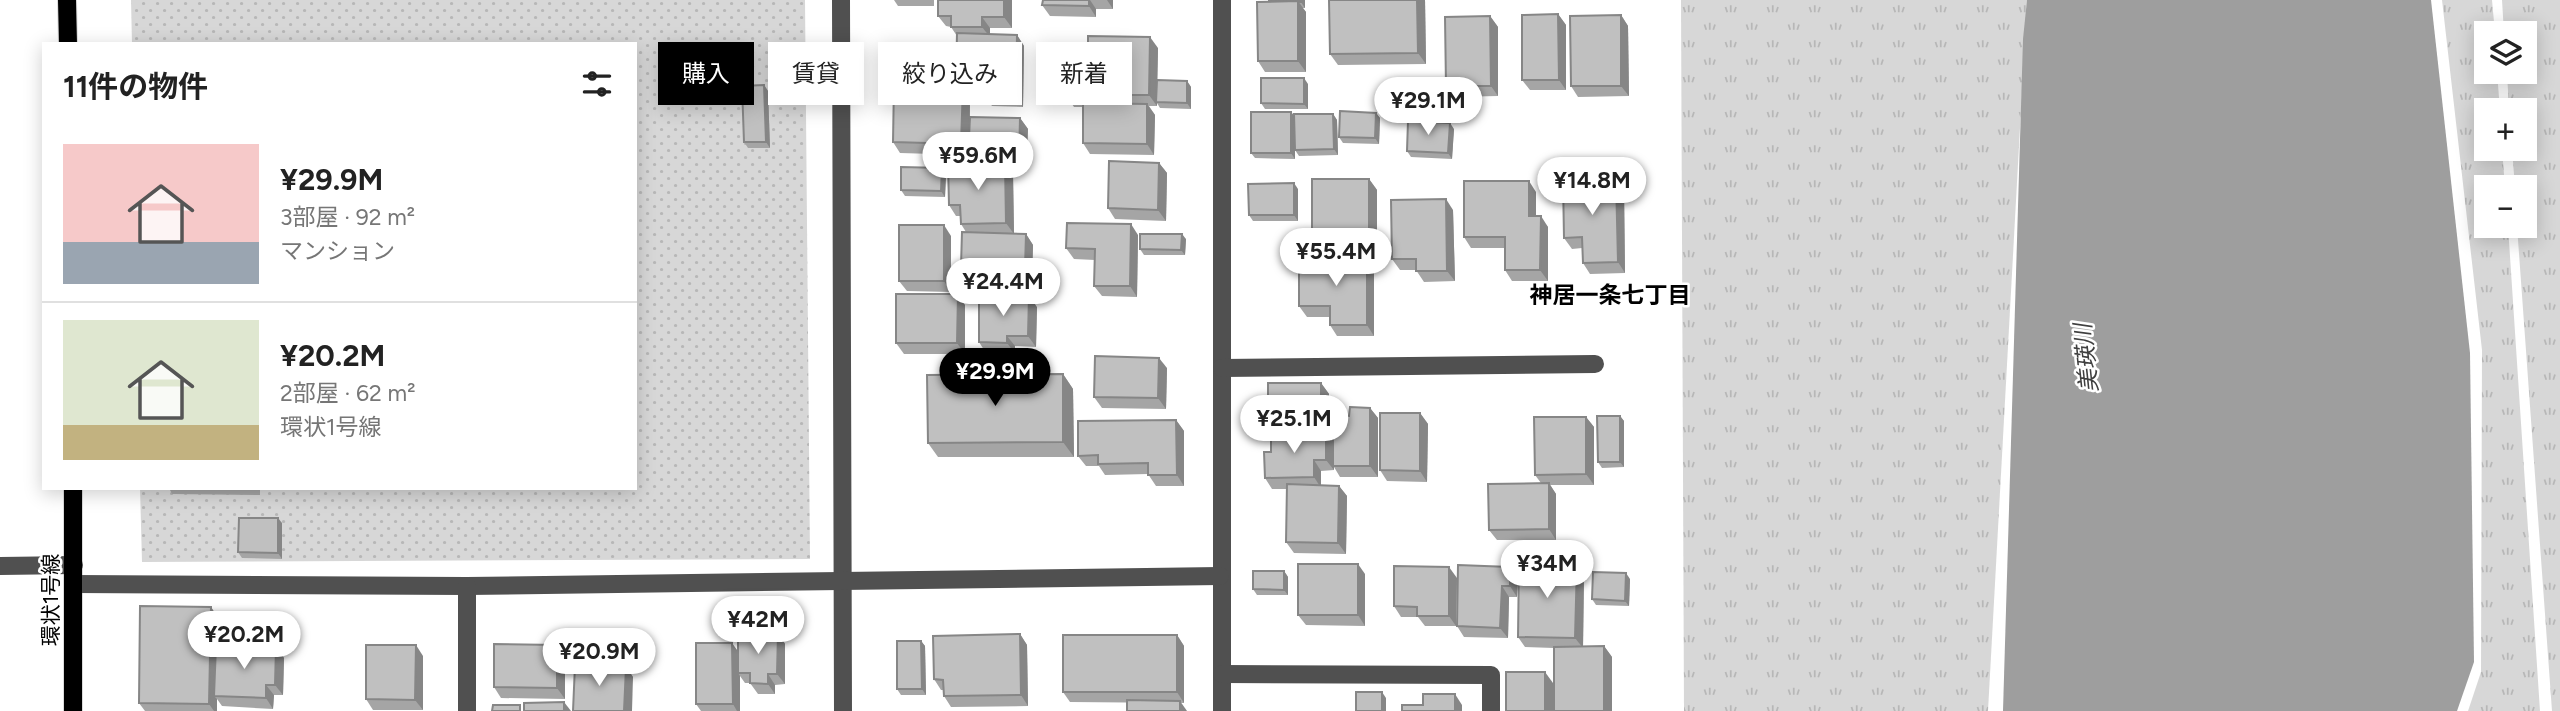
<!DOCTYPE html>
<html lang="ja">
<head>
<meta charset="utf-8">
<style>
	:root { --surface:#fff; --page:#f6f6f6; --text:#222; --muted:#767676; --line:#e0e0e0; --accent:#000 }
	body { margin:0; font-family:Figtree,"Noto Sans JP",sans-serif; background:var(--page); color:var(--text); height:100vh; display:flex; flex-direction:column; font-size:26px; white-space:nowrap }
	* { box-sizing:border-box; margin:0 }
	p { font-size:23px; color:var(--muted) }
	.icon { flex:none; width:38px; height:38px; fill:none; stroke:currentColor; stroke-width:2; stroke-linecap:round; stroke-linejoin:round }
	.map { position:relative; flex:1; overflow:hidden }
	.panel { position:absolute; left:42px; top:42px; width:595px; height:448px; display:flex; flex-direction:column; background:var(--surface); border-radius:0px; box-shadow:0 4px 18px #0003 }
	.panel>* { flex:none }
	.guide { position:absolute; left:658px; top:42px; width:665px; height:63px; display:flex; gap:14px }
	.tools { position:absolute; left:2474px; top:21px; display:grid; gap:14px }
	.tools a { display:grid; place-items:center; width:63px; height:63px; border-radius:0px; background:var(--surface); box-shadow:0 4px 18px #0003; font-size:35px }
	.price { position:absolute; translate:-50% -60px; padding:0 16px; border-radius:24px; background:#fff; color:#222; font-size:23px; line-height:46px; filter:drop-shadow(0 2px 4px #0008) }
	.price::after { content:''; position:absolute; left:50%; top:42px; width:21px; height:16px; margin-left:-10px; background:inherit; clip-path:polygon(0 0,100% 0,50% 100%) }
	.price.active { background:var(--accent); color:#fff }
	ul { padding:0; list-style:none }
	li { display:flex; align-items:center; gap:21px; height:175px; padding:0 21px }
	li+li { border-top:2px solid var(--line) }
	li span { display:grid; place-items:center; flex:none; width:196px; height:140px; border-radius:0px; color:#555 }
	li>.icon { margin-inline-start:auto }
	span .icon { width:84px; height:84px; fill:#fffc; stroke-width:1 }
	li b { font-size:30px }
	h2 { display:flex; justify-content:space-between; align-items:center; height:84px; padding:0 21px; font-size:30px }
	.tag { padding:0 24px; border-radius:0px; background:var(--surface); box-shadow:0 4px 18px #0003; font-size:24px; line-height:63px }
	.tag.active { background:var(--accent); color:#fff }
	.map>svg:first-child { display:block }
	.grass { fill:url(#grass-tufts) }
	.park { fill:url(#park-dots) }
	.water { fill:#9e9e9e }
	.lines { fill:none; stroke-linecap:round; stroke-linejoin:round }
	.major-casing { stroke:#dbdbdb; stroke-width:20 }
	.minor { stroke:#505050; stroke-width:18 }
	.major { stroke:#000; stroke-width:18 }
	.wall { fill:#a5a5a5 }
	.shaded-wall { fill:#868686 }
	.building { fill:#c0c0c0; stroke:#868686; stroke-width:2 }
	.labels { text-anchor:middle; stroke-width:5; stroke-linejoin:round; paint-order:stroke }
	.street-label { font-size:21px; fill:#000; stroke:#fff }
	.neighbourhood-label { font-size:23px; font-weight:bold; fill:#000; stroke:#fff }
	.water-label { font-size:23px; font-style:italic; fill:#3f3f3f; stroke:#fff }
</style>
</head>
<body>
<div class="map">
<svg width="2560" height="711" viewBox="0 0 2560 711">
	<defs>
		<pattern id="grass-tufts" width="24" height="20" patternUnits="userSpaceOnUse" patternTransform="scale(1.75)"><rect width="24" height="20" fill="#d7d7d7"/><path d="M3 7l-1-3M5 7V3M7 7l1-3M15 17l-1-3M17 17v-4M19 17l1-3" fill="none" stroke="#b7b7b7"/></pattern>
		<pattern id="park-dots" width="8" height="8" patternUnits="userSpaceOnUse" patternTransform="scale(1.75)"><rect width="8" height="8" fill="#d7d7d7"/><path d="M2 2h.1M6 6h.1" fill="none" stroke="#b7b7b7" stroke-width="1.8" stroke-linecap="round"/></pattern>
	</defs>
	<rect width="100%" height="100%" fill="#fff"/>
	<g class="grass">
		<polygon points="1681,0 2027,0 1988,711 1684,711"/>
		<polygon points="2442,0 2492,0 2495,33 2487,33 2487,72 2497,72 2500,110 2487,110 2487,149 2502,149 2505,187 2487,187 2487,226 2508,226 2540,711 2468,711 2481,672 2482,350"/>
		<polygon points="2502,0 2560,0 2560,711 2552,711 2517,226 2525,226 2525,187 2515,187 2512,149 2525,149 2525,110 2509,110 2507,72 2525,72 2525,33 2504,33"/>
	</g>
	<polygon class="park" points="131,0 805,0 810,559 142,562 140,488 635,488 635,44 132,44"/>
	<polygon class="water" points="2027,0 2431,0 2470,353 2474,662 2457,711 2003,711 2023,39"/>
	<g class="lines">
		<defs>
			<g id="major">
				<polyline points="67,0 68,44"/>
				<polyline points="73,711 73,488"/>
			</g>
		</defs>
		<use href="#major" class="major-casing"/>
		<g class="minor">
			<polyline points="841,0 843,711"/>
			<polyline points="1222,0 1222,711"/>
			<polyline points="1222,368 1595,364"/>
			<polyline points="0,566 74,565"/>
			<polyline points="74,584 467,586 1220,576"/>
			<polyline points="467,586 467,711"/>
			<polyline points="1222,674 1491,675 1491,711"/>
		</g>
		<use href="#major" class="major"/>
	</g>
	<g class="wall">
		<polygon points="894,0 934,0 934,6 898,6"/>
		<polygon points="938,0 1012,0 1012,28 990,28 990,35 1017,35 1024,46 1023,107 992,106 984,95 985,90 966,90 970,96 970,117 1020,118 1028,129 1026,170 1010,170 1013,174 1014,233 1026,234 1033,245 1032,279 969,277 961,266 966,232 961,224 960,216 956,216 949,205 972,163 968,158 968,155 900,153 893,142 960,85 956,79 957,36 951,27 946,26 938,16"/>
		<polygon points="1043,0 1113,0 1113,9 1096,9 1096,17 1050,16 1042,5"/>
		<polygon points="1269,0 1305,0 1305,8 1302,8 1306,12 1306,72 1265,72 1258,61"/>
		<polygon points="1425,0 1426,64 1338,65 1330,54"/>
		<polygon points="1558,14 1566,25 1566,90 1530,90 1522,80"/>
		<polygon points="1621,15 1628,26 1629,96 1578,97 1571,86"/>
		<polygon points="1490,16 1498,27 1498,96 1454,97 1446,86"/>
		<polygon points="1158,48 1157,80 1187,81 1191,87 1191,109 1160,108 1157,103 1157,106 1149,106 1155,115 1154,155 1090,154 1083,143 1083,107 1074,107 1070,101 1113,80 1112,104 1120,104 1114,95 1114,65 1095,64 1088,54"/>
		<polygon points="1308,84 1308,109 1265,109 1261,103"/>
		<polygon points="764,85 768,91 770,148 748,148 744,142"/>
		<polygon points="1291,112 1294,116 1333,114 1337,120 1338,155 1299,156 1295,150 1295,145 1295,159 1255,158 1251,153"/>
		<polygon points="1376,113 1380,118 1379,144 1343,143 1339,137"/>
		<polygon points="1454,129 1452,159 1411,157 1407,151"/>
		<polygon points="1159,163 1167,173 1166,221 1115,219 1108,208"/>
		<polygon points="946,174 945,197 905,196 901,190"/>
		<polygon points="1616,178 1624,189 1625,273 1590,274 1583,263 1582,248 1572,249 1564,238"/>
		<polygon points="1369,179 1377,190 1377,240 1320,240 1312,229"/>
		<polygon points="1298,189 1298,221 1253,221 1249,215"/>
		<polygon points="1536,192 1536,216 1548,227 1548,281 1512,281 1505,270 1505,248 1471,248 1464,237"/>
		<polygon points="1453,210 1455,281 1424,282 1416,270 1400,270 1392,259"/>
		<polygon points="1138,235 1137,297 1102,296 1094,286 1095,260 1074,259 1066,248"/>
		<polygon points="951,236 951,292 907,291 899,281"/>
		<polygon points="1186,239 1185,255 1144,255 1140,249"/>
		<polygon points="1367,258 1374,268 1374,336 1337,336 1330,325 1330,317 1307,317 1299,306"/>
		<polygon points="965,305 965,354 904,354 896,343"/>
		<polygon points="1037,307 1036,347 1015,346 1015,353 986,353 979,342"/>
		<polygon points="1167,368 1166,409 1102,408 1094,397"/>
		<polygon points="1063,374 1073,389 1074,457 938,457 928,443"/>
		<polygon points="1321,383 1329,394 1329,437 1333,442 1349,416 1370,408 1378,418 1378,477 1340,477 1334,467 1334,470 1321,471 1321,485 1339,486 1347,496 1346,554 1294,553 1286,542 1287,489 1272,489 1265,478 1271,452 1282,433 1277,426 1277,413 1276,413 1268,403"/>
		<polygon points="1420,413 1428,424 1427,482 1387,481 1380,470"/>
		<polygon points="1620,416 1624,421 1624,467 1602,468 1598,462"/>
		<polygon points="1586,417 1594,427 1594,485 1550,485 1556,494 1556,540 1497,540 1489,530 1541,483 1535,475"/>
		<polygon points="1176,420 1184,431 1184,486 1156,486 1148,474 1105,475 1099,466 1086,466 1078,456"/>
		<polygon points="169,488 260,488 260,495 172,494"/>
		<polygon points="282,523 282,559 242,558 238,552"/>
		<polygon points="1458,565 1518,578 1517,597 1509,597 1508,638 1464,637 1457,626"/>
		<polygon points="1284,571 1288,577 1288,595 1257,595 1253,589"/>
		<polygon points="1365,574 1365,626 1306,625 1298,615"/>
		<polygon points="1584,574 1583,646 1604,646 1612,657 1554,648 1525,647 1518,637"/>
		<polygon points="1457,578 1456,626 1425,626 1418,617 1401,617 1394,606"/>
		<polygon points="1630,579 1629,606 1596,605 1592,599"/>
		<polygon points="211,607 218,618 218,645 276,647 284,658 283,695 274,695 273,709 222,706 217,699 217,711 145,711 139,703"/>
		<polygon points="778,633 785,644 785,684 775,685 775,694 758,694 750,683 745,683 740,676 740,711 701,711 696,704 738,651"/>
		<polygon points="1020,634 1027,645 1028,706 951,707 944,696 943,690 941,690 934,679"/>
		<polygon points="1177,635 1184,646 1184,703 1070,702 1063,692"/>
		<polygon points="921,641 925,646 926,695 901,695 897,689"/>
		<polygon points="557,645 565,656 565,699 501,698 494,687"/>
		<polygon points="640,645 639,668 626,667 633,677 604,666 600,661"/>
		<polygon points="423,656 423,710 373,710 366,699"/>
	</g>
	<g class="shaded-wall">
		<polygon points="1004,0 1012,0 1012,28 1004,17"/>
		<polygon points="1089,0 1090,0 1096,9 1096,17 1089,6"/>
		<polygon points="1107,0 1113,0 1113,9"/>
		<polygon points="1301,0 1305,0 1305,8 1301,2"/>
		<polygon points="1417,0 1425,0 1426,64 1418,53"/>
		<polygon points="1298,1 1306,12 1306,72 1298,61"/>
		<polygon points="1558,14 1566,25 1566,90 1559,80"/>
		<polygon points="1621,15 1628,26 1629,96 1621,86"/>
		<polygon points="1490,16 1498,27 1498,96 1491,86"/>
		<polygon points="982,17 990,28 990,37 982,27"/>
		<polygon points="1017,35 1024,46 1023,107 1016,96"/>
		<polygon points="1150,37 1158,48 1157,106 1149,95"/>
		<polygon points="1109,74 1113,80 1112,108 1108,103"/>
		<polygon points="1304,78 1308,84 1308,109 1304,104"/>
		<polygon points="1187,81 1191,87 1191,109 1187,103"/>
		<polygon points="764,85 768,91 770,148 766,142"/>
		<polygon points="963,85 970,96 969,155 961,144"/>
		<polygon points="1147,104 1155,115 1154,155 1147,144"/>
		<polygon points="1291,112 1295,117 1295,159 1291,153"/>
		<polygon points="1376,113 1380,118 1379,144 1375,138"/>
		<polygon points="1333,114 1337,120 1338,155 1334,149"/>
		<polygon points="1020,118 1028,129 1026,170 1019,159"/>
		<polygon points="1450,123 1454,129 1452,159 1448,153"/>
		<polygon points="1005,163 1013,174 1014,234 1006,223"/>
		<polygon points="1159,163 1167,173 1166,221 1158,210"/>
		<polygon points="942,168 946,174 945,197 941,191"/>
		<polygon points="1616,178 1624,189 1625,273 1618,262"/>
		<polygon points="1369,179 1377,190 1377,240 1369,229"/>
		<polygon points="1529,181 1536,192 1536,227 1529,216"/>
		<polygon points="1294,183 1298,189 1298,221 1294,215"/>
		<polygon points="1446,199 1453,210 1455,281 1447,271"/>
		<polygon points="1541,216 1548,227 1548,281 1540,270"/>
		<polygon points="1131,224 1138,235 1137,297 1130,286"/>
		<polygon points="944,225 951,236 951,292 944,281"/>
		<polygon points="1026,234 1033,245 1032,279 1025,268"/>
		<polygon points="1182,234 1186,239 1185,255 1181,250"/>
		<polygon points="1367,258 1374,268 1374,336 1367,325"/>
		<polygon points="958,294 965,305 965,354 957,343"/>
		<polygon points="1029,296 1037,307 1036,347 1028,336"/>
		<polygon points="1007,336 1015,346 1015,353 1007,343"/>
		<polygon points="1159,358 1167,368 1166,409 1158,398"/>
		<polygon points="1063,374 1073,389 1074,457 1063,442"/>
		<polygon points="1321,383 1329,394 1329,437 1333,443 1334,470 1326,460 1326,433 1321,426"/>
		<polygon points="1370,408 1378,418 1378,477 1370,466"/>
		<polygon points="1420,413 1428,424 1427,482 1420,471"/>
		<polygon points="1620,416 1624,421 1624,467 1620,462"/>
		<polygon points="1586,417 1594,427 1594,485 1586,474"/>
		<polygon points="1176,420 1184,431 1184,486 1177,475"/>
		<polygon points="1314,460 1321,471 1321,488 1314,477"/>
		<polygon points="1549,483 1556,494 1556,540 1549,529"/>
		<polygon points="1339,486 1347,496 1346,554 1338,543"/>
		<polygon points="278,518 282,523 282,559 278,553"/>
		<polygon points="1577,563 1584,574 1583,648 1575,638"/>
		<polygon points="1358,564 1365,574 1365,626 1358,615"/>
		<polygon points="1449,567 1457,578 1456,626 1449,616"/>
		<polygon points="1510,567 1518,578 1517,597 1510,586"/>
		<polygon points="1284,571 1288,577 1288,595 1284,590"/>
		<polygon points="1626,573 1630,579 1629,606 1625,601"/>
		<polygon points="1502,586 1509,597 1508,638 1500,628"/>
		<polygon points="211,607 218,618 217,696 214,696 217,699 217,711 214,711 209,704"/>
		<polygon points="778,633 785,644 785,684 777,674"/>
		<polygon points="1020,634 1027,645 1028,706 1021,695"/>
		<polygon points="1177,635 1184,646 1184,703 1177,692"/>
		<polygon points="636,639 640,645 639,668 635,662"/>
		<polygon points="921,641 925,646 926,695 922,689"/>
		<polygon points="732,643 740,654 738,673 740,676 740,711 737,711 733,704"/>
		<polygon points="416,645 423,656 423,710 415,700"/>
		<polygon points="557,645 565,656 565,699 557,688"/>
		<polygon points="1604,646 1612,657 1612,711 1604,711"/>
		<polygon points="276,647 284,658 283,695 275,685"/>
		<polygon points="626,667 633,677 632,711 624,711"/>
		<polygon points="1545,672 1553,683 1553,711 1545,711"/>
		<polygon points="768,674 775,685 775,694 768,684"/>
		<polygon points="266,685 274,695 273,709 266,698"/>
		<polygon points="1382,692 1386,698 1386,711 1382,711"/>
		<polygon points="1455,694 1462,705 1462,711 1455,711"/>
		<polygon points="1180,701 1187,711 1180,711"/>
		<polygon points="564,702 571,711 564,711"/>
	</g>
	<g class="building">
		<polygon points="938,0 1004,0 1004,17 982,17 982,27 951,27 951,16 938,16"/>
		<polygon points="1043,0 1089,0 1089,6 1042,5"/>
		<polygon points="1269,0 1301,0 1301,2 1269,1"/>
		<polygon points="1329,0 1417,0 1418,53 1330,54"/>
		<polygon points="1298,1 1298,61 1258,61 1257,2"/>
		<polygon points="1558,14 1559,80 1522,80 1522,15"/>
		<polygon points="1621,15 1621,86 1571,86 1570,16"/>
		<polygon points="1490,16 1491,86 1446,86 1445,17"/>
		<polygon points="957,33 1017,35 1016,96 984,95 985,79 956,79"/>
		<polygon points="1088,36 1150,37 1149,95 1114,95 1114,54 1088,54"/>
		<polygon points="1071,72 1109,74 1108,103 1070,101"/>
		<polygon points="1261,78 1304,78 1304,104 1261,103"/>
		<polygon points="1157,80 1187,81 1187,103 1156,102"/>
		<polygon points="894,83 963,85 961,144 893,142"/>
		<polygon points="764,85 766,142 744,142 742,86"/>
		<polygon points="1083,103 1147,104 1147,144 1083,143"/>
		<polygon points="1340,111 1376,113 1375,138 1339,137"/>
		<rect x="1251" y="112" width="40" height="41"/>
		<polygon points="1294,114 1333,114 1334,149 1295,150"/>
		<polygon points="970,117 1020,118 1019,159 968,158"/>
		<polygon points="1408,121 1450,123 1448,153 1407,151"/>
		<polygon points="1109,161 1159,163 1158,210 1108,208"/>
		<polygon points="948,163 1005,163 1006,223 961,224 960,205 949,205"/>
		<polygon points="901,167 942,168 941,191 901,190"/>
		<polygon points="1616,178 1618,262 1583,263 1582,237 1564,238 1563,180"/>
		<rect x="1312" y="179" width="57" height="50"/>
		<polygon points="1464,181 1529,181 1529,216 1541,216 1540,270 1505,270 1505,237 1464,237"/>
		<polygon points="1294,183 1294,215 1249,215 1248,184"/>
		<polygon points="1446,199 1447,271 1416,271 1416,259 1392,259 1391,200"/>
		<polygon points="1067,223 1131,224 1130,286 1094,286 1095,249 1066,248"/>
		<rect x="899" y="225" width="45" height="56"/>
		<polygon points="962,232 1026,234 1025,268 961,266"/>
		<polygon points="1140,234 1182,234 1181,250 1140,249"/>
		<polygon points="1299,257 1367,258 1367,325 1330,325 1330,306 1299,306"/>
		<polygon points="896,294 958,294 957,343 896,343"/>
		<polygon points="979,295 1029,296 1028,336 1007,336 1007,343 979,342"/>
		<polygon points="1095,356 1159,358 1158,398 1094,397"/>
		<polygon points="1063,374 1063,442 928,443 927,375"/>
		<polygon points="1268,383 1321,383 1321,426 1277,426 1278,402 1268,403"/>
		<polygon points="1350,407 1370,408 1370,466 1333,466 1333,416 1349,416"/>
		<polygon points="1380,413 1420,413 1420,471 1380,470"/>
		<polygon points="1597,416 1620,416 1620,462 1598,462"/>
		<polygon points="1534,417 1586,417 1586,474 1535,475"/>
		<polygon points="1176,420 1177,475 1148,475 1148,463 1098,464 1098,455 1078,456 1078,421"/>
		<polygon points="1271,433 1326,433 1326,460 1314,460 1314,477 1265,478 1264,452 1271,452"/>
		<polygon points="1549,483 1549,529 1489,530 1488,484"/>
		<polygon points="1287,484 1339,486 1338,543 1286,542"/>
		<polygon points="239,518 278,518 278,553 238,552"/>
		<polygon points="1519,562 1577,563 1575,638 1518,637"/>
		<rect x="1298" y="564" width="60" height="51"/>
		<polygon points="1458,565 1510,567 1510,586 1502,586 1500,628 1457,626"/>
		<polygon points="1394,566 1449,567 1449,616 1417,616 1417,607 1394,606"/>
		<polygon points="1253,571 1284,571 1284,590 1253,589"/>
		<polygon points="1593,572 1626,573 1625,601 1592,599"/>
		<polygon points="140,606 211,607 209,704 139,703"/>
		<polygon points="778,633 777,674 768,674 768,684 750,683 750,673 738,673 738,634"/>
		<polygon points="1020,634 1021,695 944,696 943,680 934,679 933,636"/>
		<rect x="1063" y="635" width="114" height="57"/>
		<polygon points="601,638 636,639 635,662 600,661"/>
		<polygon points="897,641 921,641 922,689 897,689"/>
		<polygon points="696,643 732,643 733,704 696,704"/>
		<polygon points="494,644 557,645 557,688 494,687"/>
		<polygon points="216,645 276,647 275,685 266,685 266,698 214,696"/>
		<polygon points="366,645 416,645 415,700 366,699"/>
		<polygon points="1604,646 1604,711 1554,711 1554,647"/>
		<polygon points="575,665 626,667 624,711 573,711"/>
		<rect x="1506" y="672" width="39" height="39"/>
		<rect x="1356" y="692" width="26" height="19"/>
		<polygon points="1423,694 1455,694 1455,711 1402,711 1402,705 1423,705"/>
		<polygon points="1127,700 1180,701 1180,711 1127,711"/>
		<polygon points="564,702 564,711 524,711 524,703"/>
		<polygon points="493,705 520,705 520,711 492,711"/>
	</g>
	<g class="labels">
		<g class="street-label">
			<text transform="translate(51 600) rotate(-90)" y="7">環状1号線</text>
		</g>
		<g class="neighbourhood-label">
			<text x="1610" y="303">神居一条七丁目</text>
		</g>
		<g class="water-label">
			<text transform="translate(2086 358) rotate(-96)" y="8">美瑛川</text>
		</g>
	</g>
</svg>
<div class="tools">
<a><svg class="icon" aria-label="layers" viewBox="0 0 24 24"><path d="M12 4l9 5-9 5-9-5zM3 14l9 5 9-5"/></svg></a>
<a>+</a>
<a>−</a>
</div>
<b class="price" style="left:1428px;top:137px">¥29.1M</b>
<b class="price" style="left:978px;top:192px">¥59.6M</b>
<b class="price" style="left:1592px;top:217px">¥14.8M</b>
<b class="price" style="left:1336px;top:288px">¥55.4M</b>
<b class="price" style="left:1003px;top:318px">¥24.4M</b>
<b class="price active" style="left:995px;top:408px">¥29.9M</b>
<b class="price" style="left:1294px;top:455px">¥25.1M</b>
<b class="price" style="left:1547px;top:600px">¥34M</b>
<b class="price" style="left:758px;top:656px">¥42M</b>
<b class="price" style="left:244px;top:671px">¥20.2M</b>
<b class="price" style="left:599px;top:688px">¥20.9M</b>
<div class="guide">
<a class="tag active">購入</a>
<a class="tag">賃貸</a>
<a class="tag">絞り込み</a>
<a class="tag">新着</a>
</div>
<section class="panel">
<h2>11件の物件<svg class="icon" aria-label="filters" viewBox="0 0 24 24"><path d="M4 7h16M4 17h16"/><circle cx="9" cy="7" r="2"/><circle cx="15" cy="17" r="2"/></svg></h2>
<ul>
<li><span style="background:linear-gradient(#f6c9c9 70%,#9aa5b1 0)"><svg class="icon" aria-label="home" viewBox="0 0 24 24"><path d="M3 11l9-7 9 7M6 9v11h12V9"/></svg></span><div><b>¥29.9M</b><p>3部屋 · 92 m²</p><p>マンション</p></div></li>
<li><span style="background:linear-gradient(#dfe7d0 75%,#c2b280 0)"><svg class="icon" aria-label="home" viewBox="0 0 24 24"><path d="M3 11l9-7 9 7M6 9v11h12V9"/></svg></span><div><b>¥20.2M</b><p>2部屋 · 62 m²</p><p>環状1号線</p></div></li>
</ul>
</section>
</div>
</body>
</html>
